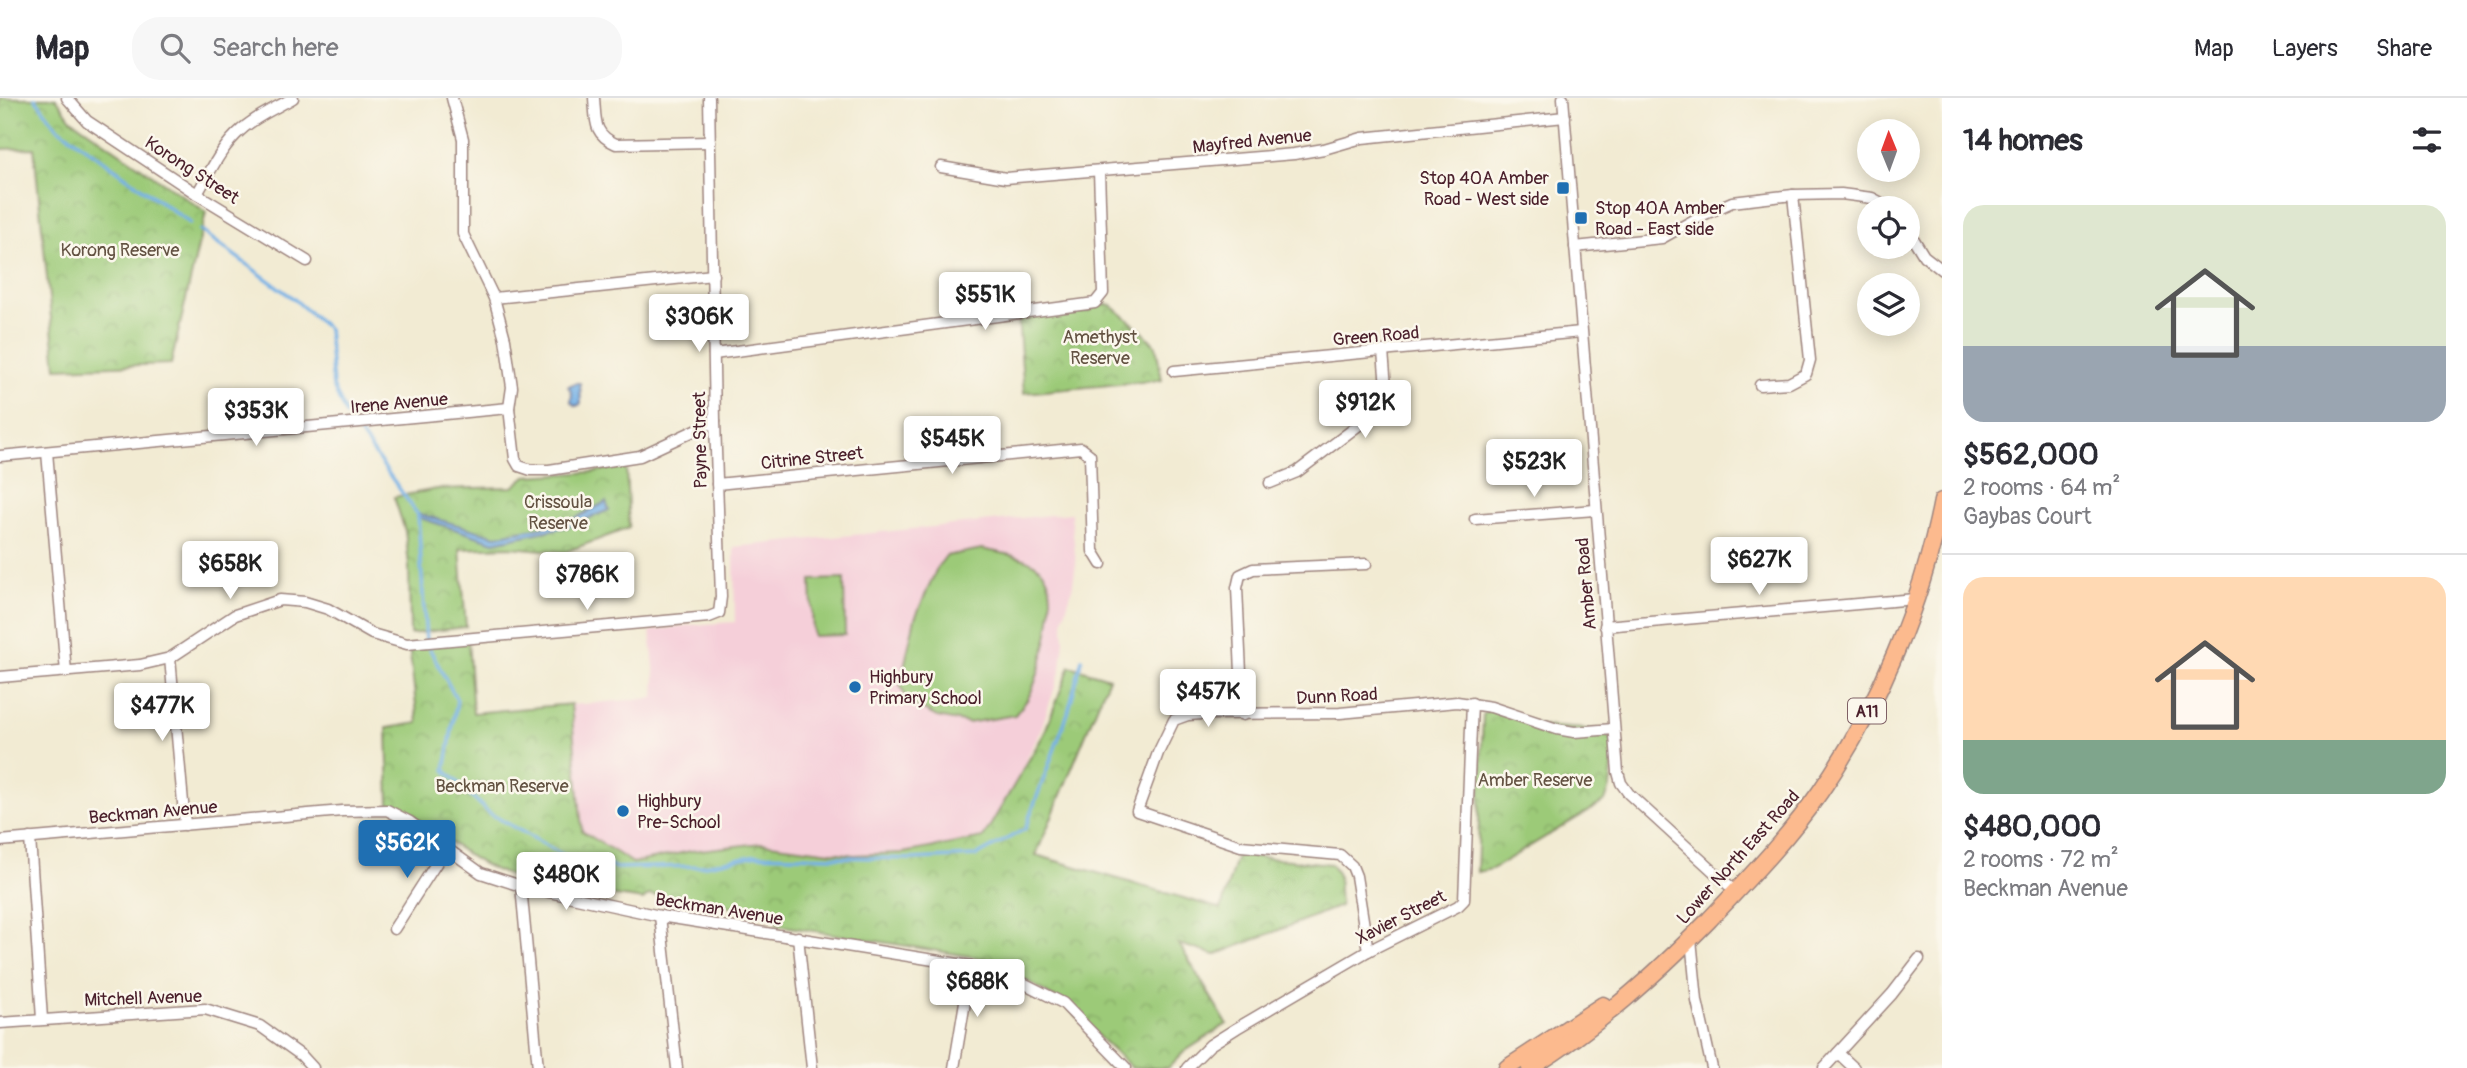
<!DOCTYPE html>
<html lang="en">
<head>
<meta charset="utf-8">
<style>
	:root { --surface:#fff; --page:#f7f7f7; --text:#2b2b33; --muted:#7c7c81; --line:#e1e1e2; --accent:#1f6fb2 }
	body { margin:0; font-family:Pangolin,sans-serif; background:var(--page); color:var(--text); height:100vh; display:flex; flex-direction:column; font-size:26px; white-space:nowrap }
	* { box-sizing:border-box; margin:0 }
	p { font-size:23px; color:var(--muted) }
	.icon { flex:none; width:38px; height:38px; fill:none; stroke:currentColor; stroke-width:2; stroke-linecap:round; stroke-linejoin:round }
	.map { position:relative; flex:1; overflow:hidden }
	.details { display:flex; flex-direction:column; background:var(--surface); width:525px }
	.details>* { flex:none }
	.needle { width:46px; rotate:359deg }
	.buttons { position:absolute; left:1857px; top:21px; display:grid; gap:14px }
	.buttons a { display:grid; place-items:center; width:63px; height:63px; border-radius:50%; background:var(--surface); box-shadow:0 4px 18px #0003; font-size:35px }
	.price { position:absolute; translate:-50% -60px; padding:0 16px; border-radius:7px; background:#fff; color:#222; font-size:23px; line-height:46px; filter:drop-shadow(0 2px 4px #0008) }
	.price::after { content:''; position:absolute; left:50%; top:42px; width:21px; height:16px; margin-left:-10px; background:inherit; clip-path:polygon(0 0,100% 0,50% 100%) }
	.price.current { background:var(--accent); color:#fff }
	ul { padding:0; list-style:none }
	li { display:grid; align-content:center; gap:14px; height:371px; padding:0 21px }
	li+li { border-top:2px solid var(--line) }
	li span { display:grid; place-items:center; height:217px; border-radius:21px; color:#555 }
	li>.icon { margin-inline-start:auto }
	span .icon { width:126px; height:126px; fill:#fffc; stroke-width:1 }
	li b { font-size:30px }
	h2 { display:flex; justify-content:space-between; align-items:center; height:84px; padding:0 21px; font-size:30px }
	header { display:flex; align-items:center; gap:42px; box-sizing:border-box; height:98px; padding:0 35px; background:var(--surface); border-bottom:2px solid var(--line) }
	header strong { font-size:33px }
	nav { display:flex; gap:38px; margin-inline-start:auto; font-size:24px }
	.search { width:490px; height:63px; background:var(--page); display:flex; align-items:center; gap:18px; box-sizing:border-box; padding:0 24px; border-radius:28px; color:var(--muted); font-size:26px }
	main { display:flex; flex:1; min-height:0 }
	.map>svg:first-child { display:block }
	.built { fill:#f5cfd9 }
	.park { fill:url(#park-crowns); stroke:#737452; stroke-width:2 }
	.pitch { fill:#9cca78; stroke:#737452; stroke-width:2 }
	.water { fill:#75b1e6; stroke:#606888; stroke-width:2 }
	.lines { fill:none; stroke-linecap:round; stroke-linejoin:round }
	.stream { stroke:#75b1e6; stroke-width:3.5 }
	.minor-casing { stroke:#9e857f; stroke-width:13 }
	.primary-casing { stroke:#9e857f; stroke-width:19 }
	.minor { stroke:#fff; stroke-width:10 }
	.primary { stroke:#fcba8e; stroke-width:16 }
	.poi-dot { fill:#1f6fb2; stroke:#fbf7ec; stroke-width:2.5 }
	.labels { text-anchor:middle; stroke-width:5; stroke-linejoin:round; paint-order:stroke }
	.shield { fill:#fbf7ec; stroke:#7f6065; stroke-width:2 }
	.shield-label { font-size:16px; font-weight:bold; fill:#4a1f2b }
	.street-label { font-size:18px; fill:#4a1f2b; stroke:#fbf7ec }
	.poi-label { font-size:18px; fill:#4a1f2b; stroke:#fbf7ec; text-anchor:start }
	.park-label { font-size:18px; fill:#635242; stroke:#fbf7ec }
</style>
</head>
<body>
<header>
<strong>Map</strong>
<div class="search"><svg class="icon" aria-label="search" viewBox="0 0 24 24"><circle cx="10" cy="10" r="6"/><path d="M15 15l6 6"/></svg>Search here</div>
<nav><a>Map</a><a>Layers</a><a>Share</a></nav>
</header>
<main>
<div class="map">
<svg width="1942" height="970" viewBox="0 0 1942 970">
	<defs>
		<pattern id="park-crowns" width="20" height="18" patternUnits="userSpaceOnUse" patternTransform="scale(1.75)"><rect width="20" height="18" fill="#9cca78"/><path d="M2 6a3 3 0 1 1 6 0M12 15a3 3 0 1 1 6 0" fill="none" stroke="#88ad68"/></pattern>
	</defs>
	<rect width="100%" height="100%" fill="#fbf7ec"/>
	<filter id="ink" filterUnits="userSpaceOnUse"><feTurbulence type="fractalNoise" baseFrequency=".0143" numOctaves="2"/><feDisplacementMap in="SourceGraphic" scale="14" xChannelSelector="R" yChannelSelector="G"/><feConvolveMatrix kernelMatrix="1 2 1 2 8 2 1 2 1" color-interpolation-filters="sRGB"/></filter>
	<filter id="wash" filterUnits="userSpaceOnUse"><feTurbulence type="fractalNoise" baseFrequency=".00686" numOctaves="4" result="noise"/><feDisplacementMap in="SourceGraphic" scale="28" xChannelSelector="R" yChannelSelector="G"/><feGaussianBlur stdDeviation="1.57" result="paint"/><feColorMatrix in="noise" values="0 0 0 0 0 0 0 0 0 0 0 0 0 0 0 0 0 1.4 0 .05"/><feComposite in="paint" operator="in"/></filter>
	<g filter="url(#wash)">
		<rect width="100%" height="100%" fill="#f2ebd3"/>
		<polygon class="built" points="1071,415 1076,466 1072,492 1063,521 1064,542 1061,571 1040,634 982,750 854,757 762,745 691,753 633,765 582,733 571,607 654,600 655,578 650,533 691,527 735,524 734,449"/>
		<g class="park">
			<polygon points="0,0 56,0 71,21 206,114 171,266 56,270 34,50 0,51"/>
			<polygon points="1095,205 1111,207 1144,235 1156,248 1162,282 1024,295 1018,219 1089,213"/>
			<polygon points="626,368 629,430 565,454 510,449 460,451 466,529 410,536 409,467 405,433 394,399 437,391 513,389 526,378 593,374"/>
			<path d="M468,542l5,73 98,-9 11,127 51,32 58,-12 71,-8 92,12 49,-2 80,-15 61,-104 26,-68 39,12 -73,177 185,54 16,-54 94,9 7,11 2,31 -125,49 -36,-11 48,80 -43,28 -16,16h-36l-69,-65 -70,-43 -216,-35 -1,-12 -127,-18 -6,5c-50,-8 -113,-11 -158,-35 -33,-17 -60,-47 -96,-60l-2,-77 31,-5 -9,-77z"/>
			<polygon points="1491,609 1542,628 1600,632 1615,644 1610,689 1605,703 1492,771 1477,774 1483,617"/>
		</g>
		<g class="pitch">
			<path d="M982,451c20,5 54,7 64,27 14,24 -5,99 -18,122 -3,6 -9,11 -13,17l-47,8 -31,-6 -29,-15 -8,-17 15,-67 22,-50 9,-12z"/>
			<polygon points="844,481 845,537 813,538 811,482"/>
		</g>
		<g class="water">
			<polygon points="576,285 580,285 581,306 576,308 571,304 572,295 568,288"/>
			<polygon points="606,404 609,412 570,428 494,444 417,419 419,416 496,438 570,423"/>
		</g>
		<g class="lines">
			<g class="stream">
				<polyline points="35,0 57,29 190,125"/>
				<polyline points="200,132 294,201 328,231 333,288 346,317"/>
				<polyline points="359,334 418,417 426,544 457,602 445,672 489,715 563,757 617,770 700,768 757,757 912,761 976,758 1025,731 1068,615 1082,561"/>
			</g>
		</g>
	</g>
	<g filter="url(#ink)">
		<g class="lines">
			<defs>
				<g id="minor">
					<polyline points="67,0 87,23 197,96 307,163"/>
					<polyline points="452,0 463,41 463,136 494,200 505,241 512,289 509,310 515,361 519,368 531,372 549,372 640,358 715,323"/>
					<path d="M594,0c2,23 -1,36 22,46l94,-2"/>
					<polyline points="1563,0 1618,674 1621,685 1629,696 1736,794"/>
					<polyline points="941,69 1006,80 1294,56 1324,51 1362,40 1565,19"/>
					<path d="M197,96c13,-22 25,-48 44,-64 15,-14 35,-22 52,-32"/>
					<polyline points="1908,132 1924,158 1942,172"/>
					<polyline points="1575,149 1662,140 1703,117 1732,104 1793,97 1841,96 1872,100 1891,110"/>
					<polyline points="494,200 713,177"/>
					<polyline points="714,256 1095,205 1103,195 1099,73"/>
					<polyline points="1174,273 1581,234"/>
					<polyline points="1760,287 1789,285 1806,276 1810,262 1793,97"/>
					<polyline points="47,354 66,574"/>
					<polyline points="0,358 509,310"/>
					<polyline points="1270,385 1297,374 1380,311 1387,300 1383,254"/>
					<polyline points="717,386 1081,350 1090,357 1093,453 1101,466"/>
					<polyline points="1475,421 1595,412"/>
					<polyline points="1605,528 1915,501"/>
					<polyline points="170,560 185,727"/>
					<polyline points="0,579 140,567 170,560 235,517 280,502 305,504 328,511 372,536 407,546 709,519 719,515 721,499 715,323 709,0"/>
					<polyline points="1243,617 1237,490 1240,477 1253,471 1366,466"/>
					<polyline points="30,740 42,921"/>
					<polyline points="0,743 342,713 387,712 410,724 481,775 521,788 660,818 971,868 1007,877 1063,905 1126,970"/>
					<polyline points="521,788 538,970"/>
					<polyline points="660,818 677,970"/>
					<polyline points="394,831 446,750"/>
					<polyline points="798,839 812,970"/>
					<polyline points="1691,841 1697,903 1712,970"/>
					<polyline points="1368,853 1356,778 1352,768 1340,757 1241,748 1137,713 1158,655 1174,622 1188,617 1202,616 1340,615 1457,604 1491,609 1557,631 1574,634 1614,631"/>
					<polyline points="0,925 205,911 260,928 302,958 313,970"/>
					<polyline points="1838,955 1854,970"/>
					<polyline points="954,970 971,868"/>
					<polyline points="1187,970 1210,947 1237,930 1368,853 1458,808 1464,802 1472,605"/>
					<polyline points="1824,970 1892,896 1919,861"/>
				</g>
				<g id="primary">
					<polyline points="1507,970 1603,907"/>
					<path d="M1530,970c67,-41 124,-92 179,-148 39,-41 79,-82 111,-128 59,-86 102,-189 122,-291"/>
				</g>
			</defs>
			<use href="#minor" class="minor-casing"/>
			<use href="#primary" class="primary-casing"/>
			<use href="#minor" class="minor"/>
			<use href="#primary" class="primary"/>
		</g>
	</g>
	<g class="poi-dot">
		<rect x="1556" y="83" width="14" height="14" rx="3.5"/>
		<rect x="1574" y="113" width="14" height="14" rx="3.5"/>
		<circle cx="855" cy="589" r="7"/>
		<circle cx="623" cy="713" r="7"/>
	</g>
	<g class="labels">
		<rect class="shield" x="1848" y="600.5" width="38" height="25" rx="5"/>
		<g class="shield-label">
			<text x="1867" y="619">A11</text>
		</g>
		<g class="street-label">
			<text transform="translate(1252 43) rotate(-6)" y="6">Mayfred Avenue</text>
			<text transform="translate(192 72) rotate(33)" y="6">Korong Street</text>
			<text transform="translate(1376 238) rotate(-5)" y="6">Green Road</text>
			<text transform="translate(399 305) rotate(-5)" y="6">Irene Avenue</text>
			<text transform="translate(700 342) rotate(-91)" y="6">Payne Street</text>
			<text transform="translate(812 360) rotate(-6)" y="6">Citrine Street</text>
			<text transform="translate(1586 486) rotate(-95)" y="6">Amber Road</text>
			<text transform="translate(1337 598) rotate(-3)" y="6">Dunn Road</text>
			<text transform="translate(153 714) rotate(-5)" y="6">Beckman Avenue</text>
			<text transform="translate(1738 759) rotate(-48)" y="6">Lower North East Road</text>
			<text transform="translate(719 811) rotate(9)" y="6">Beckman Avenue</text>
			<text transform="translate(1401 819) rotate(-27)" y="6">Xavier Street</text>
			<text transform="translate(143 900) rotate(-2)" y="6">Mitchell Avenue</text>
		</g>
		<g class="poi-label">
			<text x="1549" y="86" text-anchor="end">Stop 40A Amber<tspan x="1549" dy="21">Road - West side</tspan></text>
			<text x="1595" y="116">Stop 40A Amber<tspan x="1595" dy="21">Road - East side</tspan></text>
			<text x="869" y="585">Highbury<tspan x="869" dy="21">Primary School</tspan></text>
			<text x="637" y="709">Highbury<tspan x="637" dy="21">Pre-School</tspan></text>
		</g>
		<g class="park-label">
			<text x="120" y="158">Korong Reserve</text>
			<text x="1100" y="245">Amethyst<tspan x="1100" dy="21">Reserve</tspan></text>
			<text x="558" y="410">Crissoula<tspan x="558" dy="21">Reserve</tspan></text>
			<text x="1535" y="688">Amber Reserve</text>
			<text x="502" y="694">Beckman Reserve</text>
		</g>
	</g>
</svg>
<div class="buttons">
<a><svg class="needle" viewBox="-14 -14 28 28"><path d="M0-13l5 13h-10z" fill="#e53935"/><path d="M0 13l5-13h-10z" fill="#7c7c81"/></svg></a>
<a><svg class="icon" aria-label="locate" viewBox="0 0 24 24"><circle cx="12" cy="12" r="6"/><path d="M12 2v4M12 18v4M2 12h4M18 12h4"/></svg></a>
<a><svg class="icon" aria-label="layers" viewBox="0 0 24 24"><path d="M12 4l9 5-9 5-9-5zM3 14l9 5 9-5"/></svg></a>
</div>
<b class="price" style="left:985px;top:234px">$551K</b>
<b class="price" style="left:699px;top:256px">$306K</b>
<b class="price" style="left:1365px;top:342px">$912K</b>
<b class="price" style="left:256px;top:350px">$353K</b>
<b class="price" style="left:952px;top:378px">$545K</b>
<b class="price" style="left:1534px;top:401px">$523K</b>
<b class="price" style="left:1759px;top:499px">$627K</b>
<b class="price" style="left:230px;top:503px">$658K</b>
<b class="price" style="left:587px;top:514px">$786K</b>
<b class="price" style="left:1208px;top:631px">$457K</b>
<b class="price" style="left:162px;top:645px">$477K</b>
<b class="price current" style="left:407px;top:782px">$562K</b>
<b class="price" style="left:566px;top:814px">$480K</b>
<b class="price" style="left:977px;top:921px">$688K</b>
</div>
<section class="details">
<h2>14 homes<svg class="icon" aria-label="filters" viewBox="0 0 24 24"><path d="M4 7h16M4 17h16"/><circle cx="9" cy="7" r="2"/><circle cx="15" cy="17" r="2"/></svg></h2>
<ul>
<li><span style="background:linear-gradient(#dfe7d0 65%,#9aa5b1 0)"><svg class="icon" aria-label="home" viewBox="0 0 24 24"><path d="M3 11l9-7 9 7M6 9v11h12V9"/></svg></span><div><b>$562,000</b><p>2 rooms · 64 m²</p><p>Gaybas Court</p></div></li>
<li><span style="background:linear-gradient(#ffd9b3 75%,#7fa58c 0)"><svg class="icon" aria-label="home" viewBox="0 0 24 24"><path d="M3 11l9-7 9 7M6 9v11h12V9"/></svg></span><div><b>$480,000</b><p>2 rooms · 72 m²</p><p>Beckman Avenue</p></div></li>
</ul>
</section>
</main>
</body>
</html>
